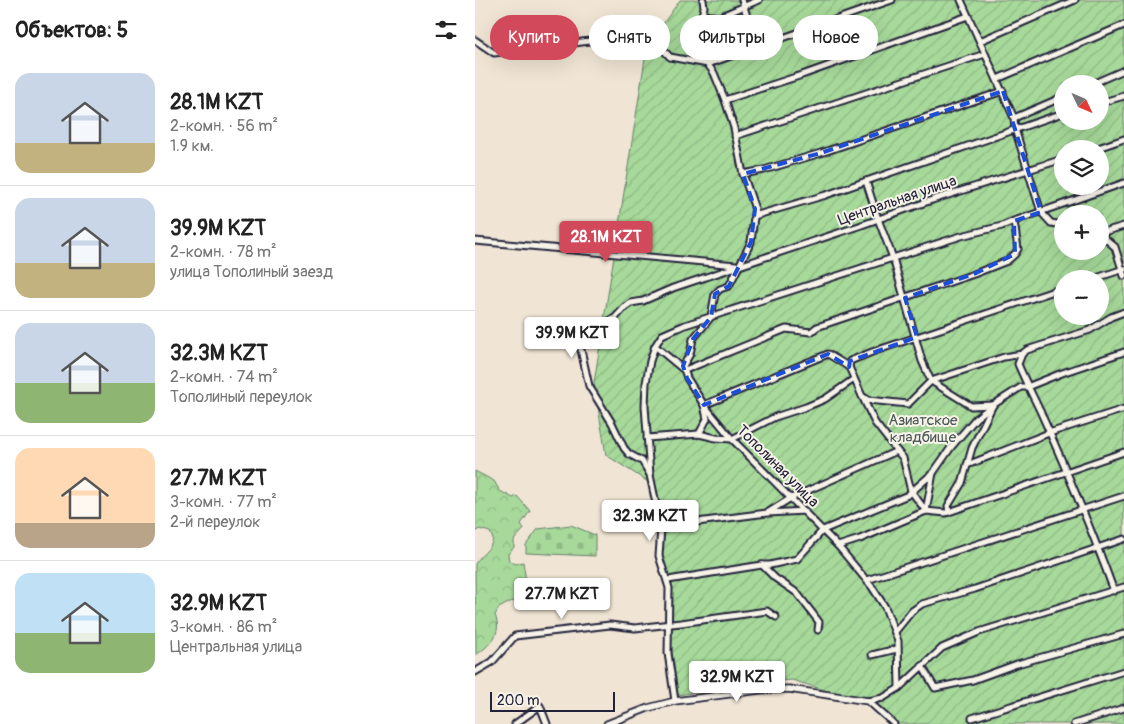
<!DOCTYPE html>
<html lang="ru">
<head>
<meta charset="utf-8">
<style>
	:root { --surface:#fff; --page:#f6f6f6; --text:#222; --muted:#767676; --line:#e0e0e0; --accent:#d1495b }
	body { margin:0; font-family:Pangolin,sans-serif; background:var(--page); color:var(--text); height:100vh; display:flex; flex-direction:column; font-size:19px; white-space:nowrap }
	* { box-sizing:border-box; margin:0 }
	p { font-size:16px; color:var(--muted) }
	.icon { flex:none; width:28px; height:28px; fill:none; stroke:currentColor; stroke-width:2; stroke-linecap:round; stroke-linejoin:round }
	.map { position:relative; flex:1; overflow:hidden }
	.panel { display:flex; flex-direction:column; background:var(--surface); width:475px }
	.panel>* { flex:none }
	.top-card { position:absolute; left:15px; top:15px; width:475px; height:45px; display:flex; gap:10px }
	.needle { width:32px; rotate:134deg }
	.controls { position:absolute; left:579px; top:75px; display:grid; gap:10px }
	.controls a { display:grid; place-items:center; width:55px; height:55px; border-radius:50%; background:var(--surface); box-shadow:0 5px 20px #0002; font-size:25px }
	.scale { position:absolute; left:15px; bottom:12px; width:125px; box-sizing:border-box; padding-left:5px; border:2px solid #22223b; border-top:0; font-size:14px; line-height:18px; white-space:nowrap; color:#22223b; -webkit-text-stroke:4px #f7f3e8; paint-order:stroke }
	.price { position:absolute; translate:-50% -42px; padding:0 11px; border-radius:5px; background:#fff; color:#222; font-size:16px; line-height:32px; filter:drop-shadow(0 1px 2px #0008) }
	.price::after { content:''; position:absolute; left:50%; top:30px; width:15px; height:11px; margin-left:-8px; background:inherit; clip-path:polygon(0 0,100% 0,50% 100%) }
	.price.current { background:var(--accent); color:#fff }
	ul { padding:0; list-style:none }
	li { display:flex; align-items:center; gap:15px; height:125px; padding:0 15px }
	li+li { border-top:1px solid var(--line) }
	li span { display:grid; place-items:center; flex:none; width:140px; height:100px; border-radius:15px; color:#555 }
	li>.icon { margin-inline-start:auto }
	span .icon { width:60px; height:60px; fill:#fffc; stroke-width:1 }
	li b { font-size:21px }
	h2 { display:flex; justify-content:space-between; align-items:center; height:60px; padding:0 15px; font-size:21px }
	.chip { padding:0 18px; border-radius:22px; background:var(--surface); box-shadow:0 5px 20px #0002; font-size:18px; line-height:45px }
	.chip.current { background:var(--accent); color:#fff }
	main { display:flex; flex:1; min-height:0 }
	.map>svg:first-child { display:block }
	.forest { fill:url(#forest-crowns); stroke:#647e6a }
	.cemetery { fill:url(#cemetery-stones); stroke:#647e6a }
	.garden { fill:url(#garden-furrows); stroke:#647e6a; fill-rule:evenodd }
	.lines { fill:none; stroke-linecap:round; stroke-linejoin:round }
	.minor-casing { stroke:#22223b; stroke-width:9 }
	.tertiary-casing { stroke:#22223b; stroke-width:9 }
	.minor { stroke:#f7f3e8; stroke-width:5 }
	.tertiary { stroke:#f7f3e8; stroke-width:5.5 }
	.marked { fill:none; stroke:#1d4ed8; stroke-width:4; stroke-dasharray:10 6; stroke-linejoin:round }
	.labels { text-anchor:middle; stroke-width:4; stroke-linejoin:round; paint-order:stroke }
	.street-label { font-size:15px; fill:#22223b; stroke:#f7f3e8 }
	.park-label { font-size:15px; fill:#4a5958; stroke:#f7f3e8 }
</style>
</head>
<body>
<main>
<section class="panel">
<h2>Объектов: 5<svg class="icon" aria-label="filters" viewBox="0 0 24 24"><path d="M4 7h16M4 17h16"/><circle cx="9" cy="7" r="2"/><circle cx="15" cy="17" r="2"/></svg></h2>
<ul>
<li><span style="background:linear-gradient(#c9d6e8 70%,#c2b280 0)"><svg class="icon" aria-label="home" viewBox="0 0 24 24"><path d="M3 11l9-7 9 7M6 9v11h12V9"/></svg></span><div><b>28.1M KZT</b><p>2-комн. · 56 m²</p><p>1.9 км.</p></div></li>
<li><span style="background:linear-gradient(#c9d6e8 65%,#c2b280 0)"><svg class="icon" aria-label="home" viewBox="0 0 24 24"><path d="M3 11l9-7 9 7M6 9v11h12V9"/></svg></span><div><b>39.9M KZT</b><p>2-комн. · 78 m²</p><p>улица Тополиный заезд</p></div></li>
<li><span style="background:linear-gradient(#c9d6e8 60%,#8fb573 0)"><svg class="icon" aria-label="home" viewBox="0 0 24 24"><path d="M3 11l9-7 9 7M6 9v11h12V9"/></svg></span><div><b>32.3M KZT</b><p>2-комн. · 74 m²</p><p>Тополиный переулок</p></div></li>
<li><span style="background:linear-gradient(#ffd9b3 75%,#b9a48a 0)"><svg class="icon" aria-label="home" viewBox="0 0 24 24"><path d="M3 11l9-7 9 7M6 9v11h12V9"/></svg></span><div><b>27.7M KZT</b><p>3-комн. · 77 m²</p><p>2-й переулок</p></div></li>
<li><span style="background:linear-gradient(#bfe0f5 60%,#8fb573 0)"><svg class="icon" aria-label="home" viewBox="0 0 24 24"><path d="M3 11l9-7 9 7M6 9v11h12V9"/></svg></span><div><b>32.9M KZT</b><p>3-комн. · 86 m²</p><p>Центральная улица</p></div></li>
</ul>
</section>
<div class="map">
<svg width="649" height="724" viewBox="0 0 649 724">
	<defs>
		<pattern id="forest-crowns" width="20" height="18" patternUnits="userSpaceOnUse" patternTransform="scale(1.25)"><rect width="20" height="18" fill="#a7d99a"/><path d="M2 6a3 3 0 1 1 6 0M12 15a3 3 0 1 1 6 0" fill="none" stroke="#8fba86"/></pattern>
		<pattern id="cemetery-stones" width="16" height="16" patternUnits="userSpaceOnUse" patternTransform="scale(1.25)"><rect width="16" height="16" fill="#a7d99a"/><path d="M2 7V4a2 2 0 0 1 4 0v3zM10 15v-3a2 2 0 0 1 4 0v3z" fill="#8fba86"/></pattern>
		<pattern id="garden-furrows" width="10" height="10" patternUnits="userSpaceOnUse" patternTransform="scale(1.25)"><rect width="10" height="10" fill="#a7d99a"/><path d="M-1 1l2-2M0 10L10 0M9 11l2-2" fill="none" stroke="#8fba86"/></pattern>
	</defs>
	<rect width="100%" height="100%" fill="#f0e5d4"/>
	<filter id="ink" filterUnits="userSpaceOnUse"><feTurbulence type="fractalNoise" baseFrequency=".02" numOctaves="2"/><feDisplacementMap in="SourceGraphic" scale="10" xChannelSelector="R" yChannelSelector="G"/><feConvolveMatrix kernelMatrix="1 2 1 2 8 2 1 2 1" color-interpolation-filters="sRGB"/></filter>
	<g filter="url(#ink)">
		<path class="forest" d="M0,471l19,10 6,10 13,7 4,-2 13,15 -9,13 3,5 -10,11v7l-6,7 1,7 7,3 7,-2 3,19 9,6 -11,18 -12,-4 -13,7 -4,7c8,19 -5,30 -19,40l-1,-91c6,-10 15,-13 18,-25l-3,-7 -11,-3 -4,4z"/>
		<polygon class="cemetery" points="96,525 120,535 120,556 51,553 51,545 63,529"/>
		<path class="garden" d="M205,0h444v724h-230l-26,-23 -37,-9 -39,-12 -51,4 -63,11 -7,-48 -15,-160 -50,-32 -12,-72 53,-337zM588,84h37v37h-37zM588,149h37v37h-37zM588,214h37v37h-37zM588,279h37v37h-37z"/>
		<g class="lines">
			<defs>
				<g id="minor">
					<polyline points="228,0 229,7 227,15 244,17 284,0"/>
					<polyline points="267,0 281,46"/>
					<polyline points="486,0 539,118 540,129 566,212 576,223 588,225"/>
					<polyline points="227,15 225,28 226,47 229,59 239,73 250,100 259,128 268,174 280,209 276,242 254,286 245,289 240,294 236,317 218,339 215,354 208,366 212,378 229,405 257,439 363,546 397,587 410,607 423,641 424,688"/>
					<polyline points="0,40 19,53 123,40 146,34 177,38 195,57 233,64 417,0"/>
					<polyline points="505,41 600,0"/>
					<polyline points="522,79 649,25"/>
					<polyline points="617,84 649,70"/>
					<polyline points="250,100 327,75 493,16"/>
					<polyline points="625,103 649,96"/>
					<polyline points="539,118 588,97"/>
					<polyline points="260,136 510,54"/>
					<polyline points="620,149 649,139"/>
					<polyline points="268,174 289,170 346,153 528,91"/>
					<polyline points="391,181 403,219 418,258 447,361 456,381 496,406 518,405 497,448 487,483 473,506 474,512"/>
					<polyline points="279,216 351,195 588,113"/>
					<polyline points="625,233 649,226"/>
					<polyline points="625,234 640,247 649,276"/>
					<polyline points="0,241 261,265"/>
					<polyline points="618,279 649,269"/>
					<polyline points="180,346 209,370"/>
					<polyline points="374,367 387,396 393,400 433,404 456,381 529,357 547,354"/>
					<polyline points="210,370 311,329 336,332 342,327 499,274 532,261 540,254 543,249 539,221"/>
					<polyline points="229,405 353,354 374,367 375,361 397,352 588,288"/>
					<polyline points="224,434 232,419 229,405"/>
					<polyline points="172,438 224,434 241,438 257,439"/>
					<polyline points="257,439 300,417 331,407 350,399 379,379"/>
					<polyline points="422,451 428,458 436,491 451,511 458,473"/>
					<polyline points="492,465 574,433 649,409"/>
					<polyline points="174,473 167,461 154,454 149,448 137,423 114,386 101,327 125,326 140,318 150,307 156,303 168,301 198,288 384,226 457,200 588,159"/>
					<polyline points="293,513 330,511"/>
					<polyline points="186,528 191,526 292,513 316,498 422,451 400,423 387,396"/>
					<polyline points="348,530 433,495 458,473 477,446 501,418 518,405 546,387 552,387 587,373 649,352"/>
					<polyline points="363,546 385,539 451,511 471,513 649,452"/>
					<polyline points="287,565 300,578 322,593 344,622 343,630"/>
					<polyline points="193,580 287,565 295,565 322,559 347,531"/>
					<polyline points="392,580 649,496"/>
					<path d="M639,591c-22,-60 -47,-120 -73,-178 -8,-17 -16,-32 -23,-49l4,-10 5,-4 63,-20 21,-13 13,-5"/>
					<polyline points="420,632 437,611 447,604 500,589 649,539"/>
					<polyline points="397,655 422,649"/>
					<polyline points="447,666 460,688 498,680 542,664 649,634"/>
					<polyline points="0,672 17,662 40,636 135,625 160,628 206,623 292,611 301,617"/>
					<polyline points="200,701 193,653 194,588 184,556 186,528 175,475 170,406 171,383 175,361 180,346 187,335 210,325 486,236 527,226 539,221 649,183"/>
					<polyline points="393,701 408,698 424,688 467,648 504,632 649,587"/>
					<polyline points="393,701 419,724"/>
					<polyline points="497,718 649,671"/>
					<polyline points="40,724 65,706 72,724"/>
					<polyline points="599,724 649,708"/>
				</g>
				<polyline id="tertiary" points="132,724 173,708 200,701 285,690 314,689 393,701"/>
			</defs>
			<use href="#minor" class="minor-casing"/>
			<use href="#tertiary" class="tertiary-casing"/>
			<use href="#minor" class="minor"/>
			<use href="#tertiary" class="tertiary"/>
		</g>
	</g>
	<path class="marked" d="M528,91l38,121 -27,9 1,33 -39,19 -71,25 12,39 -67,24 -1,6 -21,-13 -124,51 -17,-27 -4,-12 10,-27 18,-22 4,-23 14,-8 22,-44 4,-33 -12,-35 78,-21z"/>
	<g class="labels">
		<g class="street-label">
			<text transform="translate(422 200) rotate(-19)" y="5">Центральная улица</text>
			<text transform="translate(303 466) rotate(45)" y="5">Тополиная улица</text>
		</g>
		<g class="park-label">
			<text x="448" y="425">Азиатское<tspan x="448" dy="17">кладбище</tspan></text>
		</g>
	</g>
</svg>
<div class="controls">
<a><svg class="needle" viewBox="-14 -14 28 28"><path d="M0-13l5 13h-10z" fill="#e53935"/><path d="M0 13l5-13h-10z" fill="#767676"/></svg></a>
<a><svg class="icon" aria-label="layers" viewBox="0 0 24 24"><path d="M12 4l9 5-9 5-9-5zM3 14l9 5 9-5"/></svg></a>
<a>+</a>
<a>−</a>
</div>
<div class="scale">200 m</div>
<b class="price current" style="left:131px;top:263px">28.1M KZT</b>
<b class="price" style="left:97px;top:359px">39.9M KZT</b>
<b class="price" style="left:175px;top:542px">32.3M KZT</b>
<b class="price" style="left:87px;top:620px">27.7M KZT</b>
<b class="price" style="left:262px;top:703px">32.9M KZT</b>
<div class="top-card">
<a class="chip current">Купить</a>
<a class="chip">Снять</a>
<a class="chip">Фильтры</a>
<a class="chip">Новое</a>
</div>
</div>
</main>
</body>
</html>
